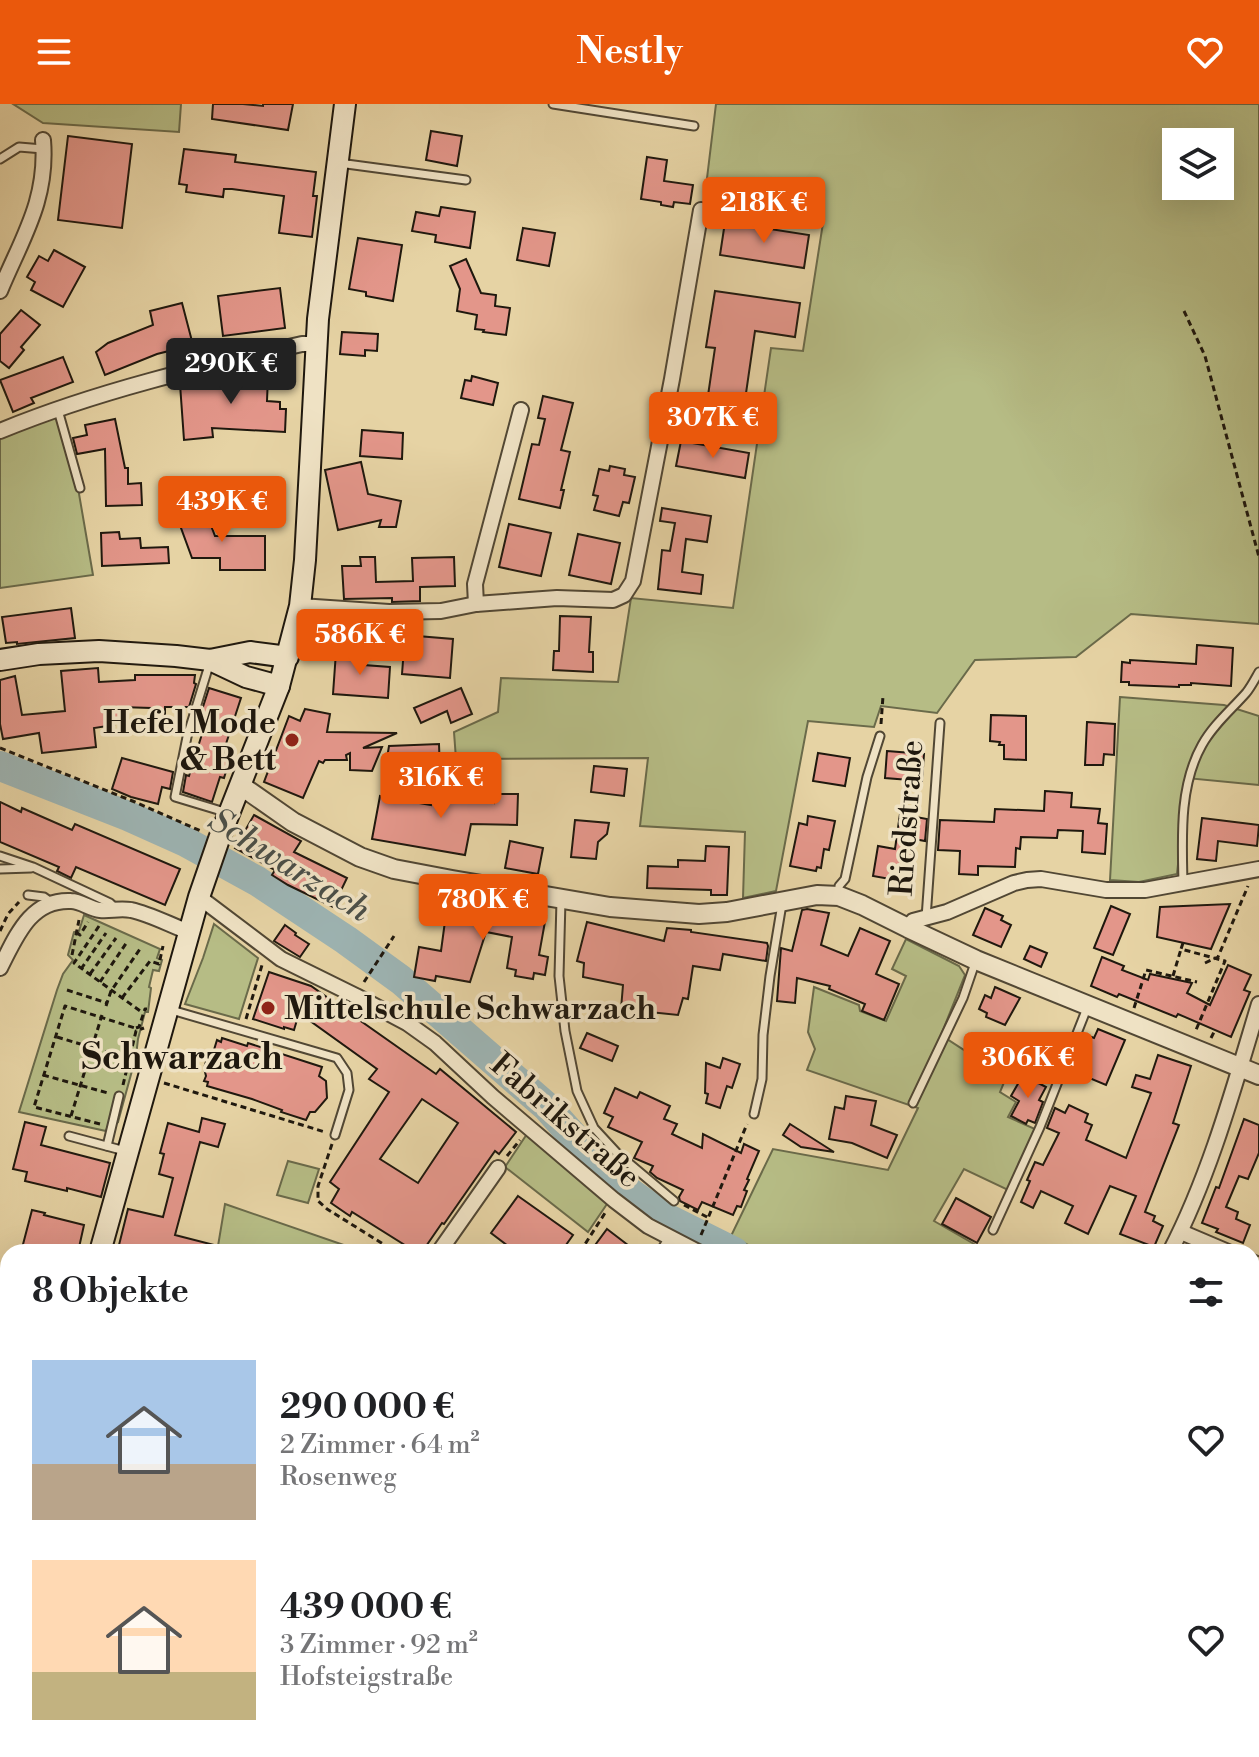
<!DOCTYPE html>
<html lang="de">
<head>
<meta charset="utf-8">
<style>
	:root { --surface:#fff; --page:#f2f2f2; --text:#202124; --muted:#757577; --accent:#ea580c }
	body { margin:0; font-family:"Libre Bodoni",serif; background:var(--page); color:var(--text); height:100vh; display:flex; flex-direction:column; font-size:30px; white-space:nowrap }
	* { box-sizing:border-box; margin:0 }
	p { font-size:26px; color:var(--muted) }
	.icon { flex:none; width:44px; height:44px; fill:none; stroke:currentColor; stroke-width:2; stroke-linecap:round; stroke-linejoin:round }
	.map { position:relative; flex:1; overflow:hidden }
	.details { position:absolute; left:0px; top:1140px; width:1260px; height:514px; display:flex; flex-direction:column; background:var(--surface); border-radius:24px 24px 0 0; box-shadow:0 8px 32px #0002 }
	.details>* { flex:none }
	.controls { position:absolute; left:1162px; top:24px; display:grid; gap:16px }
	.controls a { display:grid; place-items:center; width:72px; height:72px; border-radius:0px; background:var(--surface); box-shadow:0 8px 32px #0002; font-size:40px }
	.price { position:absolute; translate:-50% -68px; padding:0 18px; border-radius:8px; background:var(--accent); color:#fff; font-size:26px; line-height:52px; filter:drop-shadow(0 2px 4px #0008) }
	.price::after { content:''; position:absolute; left:50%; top:48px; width:24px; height:18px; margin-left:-12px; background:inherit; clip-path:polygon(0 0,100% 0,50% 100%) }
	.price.current { background:#222; color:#fff }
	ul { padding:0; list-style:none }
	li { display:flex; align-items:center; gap:24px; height:200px; padding:0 32px }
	li span { display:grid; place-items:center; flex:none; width:224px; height:160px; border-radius:0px; color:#555 }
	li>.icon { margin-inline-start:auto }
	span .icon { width:96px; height:96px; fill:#fffc; stroke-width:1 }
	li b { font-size:34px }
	h2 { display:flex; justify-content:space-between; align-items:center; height:96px; padding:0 32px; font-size:34px }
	header { display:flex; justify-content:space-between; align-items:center; height:104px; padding:0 32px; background:var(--accent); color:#fff; font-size:36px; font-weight:700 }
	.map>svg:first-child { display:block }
	.green { fill:#b6bc85; stroke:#6a6a4a; stroke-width:2; fill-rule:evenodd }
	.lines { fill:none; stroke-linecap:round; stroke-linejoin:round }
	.river { stroke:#9db4b3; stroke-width:30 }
	.building { fill:#e3968a; stroke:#1f180e; stroke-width:2; fill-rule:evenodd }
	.service-casing { stroke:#514734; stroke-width:11 }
	.minor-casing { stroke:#514734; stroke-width:18 }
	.tertiary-casing { stroke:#514734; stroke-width:22 }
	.secondary-casing { stroke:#1f180e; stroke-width:24 }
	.path { stroke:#1f180e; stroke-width:3; stroke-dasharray:6 4; stroke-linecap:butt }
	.service { stroke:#efe2c4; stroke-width:7 }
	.minor { stroke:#efe2c4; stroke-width:14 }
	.tertiary { stroke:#efe2c4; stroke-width:18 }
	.secondary { stroke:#efe2c4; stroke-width:20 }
	.poi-dot { fill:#8f2418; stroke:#efe2c4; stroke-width:3 }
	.labels { text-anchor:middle; stroke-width:7; stroke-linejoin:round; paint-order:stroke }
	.poi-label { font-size:32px; font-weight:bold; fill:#1f180e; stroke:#efe2c4; text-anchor:end }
	.street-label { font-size:32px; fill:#1f180e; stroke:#efe2c4 }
	.water-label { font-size:34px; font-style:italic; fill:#4b4f48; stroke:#efe2c4 }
	.quarter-label { font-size:36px; font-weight:bold; fill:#1f180e; stroke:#efe2c4 }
</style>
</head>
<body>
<header><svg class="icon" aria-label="menu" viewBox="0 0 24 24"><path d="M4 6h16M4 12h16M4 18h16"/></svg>Nestly<svg class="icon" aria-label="heart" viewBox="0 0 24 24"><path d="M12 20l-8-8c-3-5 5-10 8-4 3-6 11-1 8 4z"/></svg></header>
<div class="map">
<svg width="1259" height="1653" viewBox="0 0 1259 1653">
	<rect width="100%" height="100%" fill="#e6d3a4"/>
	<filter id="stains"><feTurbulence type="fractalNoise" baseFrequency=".0025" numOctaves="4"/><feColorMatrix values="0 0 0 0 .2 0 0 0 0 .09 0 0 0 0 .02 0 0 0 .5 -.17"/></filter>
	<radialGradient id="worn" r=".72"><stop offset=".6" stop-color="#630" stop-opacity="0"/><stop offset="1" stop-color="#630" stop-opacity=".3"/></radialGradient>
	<g class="green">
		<polygon points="13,0 181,0 179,28 43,19"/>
		<path d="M716,0h543v520l-128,-10 -55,43 -101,3 -38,53 -56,-7 -7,21 -66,-6 -32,170 -33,7 2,-66 -105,-6 8,-68 -192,1 -2,-27 44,-20 3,-34 117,4 13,-84 102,10 38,-260 32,3 20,-128 -119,-20zM1176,38h44v44h-44z"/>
		<polygon points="56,309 78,384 93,471 0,484 0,328"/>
		<polygon points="1120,593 1224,601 1259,612 1259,681 1187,674 1177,770 1139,778 1110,776"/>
		<polygon points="84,811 160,845 157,854 162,856 159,867 153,866 149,883 151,884 148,908 145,908 138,935 136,952 118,1018 110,1016 106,1027 19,1008 57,886 63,870 73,856 68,851 74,828 79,827"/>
		<polygon points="214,820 258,854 239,915 185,900 203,854"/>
		<polygon points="906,835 959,862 965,871 941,931 984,959 1001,930 1019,942 1000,988 1016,998 1008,1013 1035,1025 1008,1086 964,1065 934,1117 988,1148 761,1148 731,1132 773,1045 888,1066 918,1004 807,966 815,945 808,928 814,883 859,901 860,907 886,917 906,872 892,865"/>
		<polygon points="527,1030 609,1097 588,1128 505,1063"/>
		<polygon points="288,1057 319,1065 308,1099 277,1091"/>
		<polygon points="225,1100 364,1148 217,1148"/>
		<polygon points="1252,1513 1259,1517 1259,1653 1212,1653 1204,1646 1252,1646"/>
		<polygon points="643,1646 826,1646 846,1653 658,1653"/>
	</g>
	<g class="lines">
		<g class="river">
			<polyline points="0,662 128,712 186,738 257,777 346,836 401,876 547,1003 612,1076 666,1114 734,1148"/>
			<polyline points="1014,1646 1023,1653"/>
		</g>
	</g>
	<g class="building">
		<polygon points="213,0 243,0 263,2 263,0 293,0 288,26 212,15"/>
		<polygon points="431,27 462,32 457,62 426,56"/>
		<polygon points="68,32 132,40 122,124 58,116"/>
		<polygon points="184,45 236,51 235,58 316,68 313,92 317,92 312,133 279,129 284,92 232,85 224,85 223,93 186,88 187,81 179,80"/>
		<polygon points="647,53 667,56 664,77 693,81 690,100 674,98 673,103 661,101 661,98 641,95"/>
		<polygon points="441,103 475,108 470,144 435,138 436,131 412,127 416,108 439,112"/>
		<polygon points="725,118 809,131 804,164 720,151"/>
		<polygon points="523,124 555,129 549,162 517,156"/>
		<polygon points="358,134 402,141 393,197 366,192 366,188 349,185"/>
		<polygon points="54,146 85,163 63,203 31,186 35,178 27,173 39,152 48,157"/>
		<polygon points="466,155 481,189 496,191 495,202 510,204 506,231 483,228 484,226 475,225 477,211 457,207 460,185 450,162"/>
		<polygon points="280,184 285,224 223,232 218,192"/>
		<polygon points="715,187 800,199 795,233 755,227 742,317 705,312 715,244 706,243"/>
		<polygon points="182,199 193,241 157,250 105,271 96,248 108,239 153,221 150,207"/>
		<polygon points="21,206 40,221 21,243 24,246 9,264 0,257 0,230"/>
		<polygon points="342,228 378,230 377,247 365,246 365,252 340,250"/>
		<polygon points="63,253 73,278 31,294 34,299 13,308 0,276"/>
		<polygon points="264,262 268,272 267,297 280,298 280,305 286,305 285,328 212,324 213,333 184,336 180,280 194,278 194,282 228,278 227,275"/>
		<polygon points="472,272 498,279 493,301 461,294 465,276 471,277"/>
		<polygon points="543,292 573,299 561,346 570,348 561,386 564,386 560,404 519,395 532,340 539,341 545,315 538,314"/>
		<polygon points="115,315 125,364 128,364 128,380 141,379 142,401 106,402 105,345 77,350 73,334 87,331 85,321"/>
		<polygon points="362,326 403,329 402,355 360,352"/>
		<polygon points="681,337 749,349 745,374 676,362"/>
		<polygon points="361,358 368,390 401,397 396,423 379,423 381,416 338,426 325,366"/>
		<polygon points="610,362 625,365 624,371 635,373 629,399 623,398 619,412 594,406 598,392 593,391 599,365 609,367"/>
		<polygon points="204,403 215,432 265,432 265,466 220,466 220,454 192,454 177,413"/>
		<polygon points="662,404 711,412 707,438 686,435 682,468 703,471 701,490 658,485 662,446 670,447 675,419 660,417"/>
		<polygon points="509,420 551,429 541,472 499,463"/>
		<polygon points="119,428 120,435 140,434 141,444 168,443 169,459 102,462 101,429"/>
		<polygon points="578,430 620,439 611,480 569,471"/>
		<polygon points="360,453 375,453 376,478 413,477 412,454 454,453 455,482 420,483 420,497 392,498 392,494 344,495 342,462 361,462"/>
		<polygon points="71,504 75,534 17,540 17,538 6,539 2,513"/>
		<polygon points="560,512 591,513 589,548 593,548 593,568 553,566 554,547 559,547"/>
		<polygon points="405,531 453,535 450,574 402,570"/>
		<polygon points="1197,541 1233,544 1231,582 1191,579 1191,581 1179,581 1179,583 1129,581 1129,578 1121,578 1122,558 1130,559 1130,556 1196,560"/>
		<polygon points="336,548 364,550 364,561 390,563 388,594 333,590"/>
		<polygon points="98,564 99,578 135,576 135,571 195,571 194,579 196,580 189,603 165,603 165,612 151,612 151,604 121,603 122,616 113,616 114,621 94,624 96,643 42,649 39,629 3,635 0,620 0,576 15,572 22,611 65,607 61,567"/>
		<polygon points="209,584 241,594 223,649 231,651 224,674 220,673 212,698 183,688 186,671 189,672 202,630 195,628"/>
		<polygon points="461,584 472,610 451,619 447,607 421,619 414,604"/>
		<polygon points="305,605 330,610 327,628 397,629 363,644 382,643 372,667 350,666 350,649 346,651 347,656 325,656 323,659 319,657 303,694 264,678 289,612 300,617"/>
		<polygon points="991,611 1026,612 1026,656 1004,655 1004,641 999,641 1000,638 990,637"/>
		<polygon points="1087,618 1115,620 1114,651 1104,650 1103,661 1085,661"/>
		<polygon points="439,640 440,669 384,672 389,642"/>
		<polygon points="887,647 924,650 922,677 885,674"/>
		<polygon points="818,649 850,654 845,682 813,677"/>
		<polygon points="122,654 173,668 170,685 162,683 158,700 131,693 112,685"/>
		<polygon points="594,662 627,665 624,692 591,688"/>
		<polygon points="434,687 494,699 494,690 518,690 517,721 471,720 465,751 372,735 380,692 431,701"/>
		<polygon points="1045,687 1072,689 1071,703 1100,705 1098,719 1107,720 1105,750 1082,748 1083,727 1058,726 1057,734 1021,733 1020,745 1016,744 1015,763 978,762 978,771 959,770 960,747 938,746 940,716 994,718 995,705 1044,707"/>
		<polygon points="0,698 21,708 22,704 72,726 75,720 180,765 165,801 76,763 71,774 57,767 59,763 0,738"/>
		<polygon points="900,710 927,715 925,737 914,735 907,778 873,772 878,742 895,745"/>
		<polygon points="254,711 301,737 294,748 347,774 333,803 288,781 272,771 275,766 235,744"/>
		<polygon points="808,712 835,717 829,746 824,745 821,764 817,763 816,767 790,762 799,719 807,721"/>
		<polygon points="1202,714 1259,721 1257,742 1218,737 1216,757 1197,755"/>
		<polygon points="575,716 609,719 607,730 598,738 596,755 571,753"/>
		<polygon points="510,737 543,744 538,770 505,764"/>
		<polygon points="706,742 729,743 727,791 711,791 711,786 647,784 648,762 678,763 678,756 705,757"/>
		<polygon points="448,795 546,812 539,851 548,853 545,871 534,869 533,875 515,872 516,866 507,864 512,833 486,828 470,878 436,872 435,877 414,873 419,843 441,847"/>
		<polygon points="1230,800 1211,845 1157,833 1160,803"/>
		<polygon points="1111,802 1130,810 1113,851 1094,844"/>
		<polygon points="985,804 1003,812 1001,816 1011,821 1001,843 973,831"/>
		<polygon points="807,805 829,809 821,841 848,852 860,824 890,837 876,870 899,880 884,916 862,907 865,900 829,885 830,882 797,874 795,899 777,897 781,844 792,847 802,806"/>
		<polygon points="587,818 664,837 667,824 691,826 691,828 767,839 768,842 766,857 723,850 720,866 693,862 688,895 683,894 678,911 621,905 623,881 583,873 584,859 577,857"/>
		<polygon points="285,821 296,829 295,831 309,840 300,853 274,837"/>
		<polygon points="1030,842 1047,849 1041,863 1024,855"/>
		<polygon points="1102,853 1124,862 1122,866 1148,876 1150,870 1192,879 1187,889 1210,901 1228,861 1251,871 1244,886 1250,888 1231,933 1178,910 1176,913 1119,890 1117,893 1091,882"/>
		<path d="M269,868l42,14 125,88 4,-5 76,63 -17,22 -4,-3 -51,73 -2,-1 -20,29h-6l-64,-40 -2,4 -19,-13 8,-14 -9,-7 59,-90 -20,-13 8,-10 -78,-56 -5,17 -10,-3v2l-31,-10zM422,995l36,24 -40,60 -38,-24z"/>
		<polygon points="995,883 1020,894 1005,921 986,913 987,909 979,905 985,891 991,894"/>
		<polygon points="1098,925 1125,936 1106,981 1070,966 1084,930 1094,934"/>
		<polygon points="587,929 618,942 612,957 580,944"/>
		<polygon points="222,934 247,942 248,939 322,963 319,972 326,977 327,994 315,1008 310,1008 306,1016 281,1008 282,1006 252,995 207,982 208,978 204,977 206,972 204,964 209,948 213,949 217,936 221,938"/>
		<polygon points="1158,951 1191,962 1173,1019 1179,1021 1145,1108 1155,1112 1153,1117 1163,1122 1154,1143 1120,1130 1136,1092 1110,1082 1088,1130 1065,1119 1073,1102 1041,1087 1033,1104 1021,1098 1030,1077 1027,1076 1035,1058 1043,1061 1059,1029 1047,1024 1055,1004 1065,1009 1069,1001 1088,1010 1085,1018 1092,1021 1086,1036 1126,1054 1151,989 1132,983 1136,971 1150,975"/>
		<polygon points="723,954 740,960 732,984 727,982 720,1004 706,999 708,990 705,989 706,959 720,964"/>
		<polygon points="1023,971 1046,983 1039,996 1043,998 1035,1019 1028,1016 1026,1020 1011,1012 1019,997 1011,992"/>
		<polygon points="615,984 637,994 640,988 670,1002 664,1015 677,1020 672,1030 702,1044 703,1030 741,1049 744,1040 759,1047 747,1075 749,1076 744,1086 747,1087 741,1103 737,1102 733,1111 702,1098 698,1106 680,1097 679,1093 683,1086 657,1074 650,1068 653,1062 634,1054 642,1038 608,1023 613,1013 604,1009"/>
		<polygon points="846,992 876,997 871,1021 897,1031 887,1054 852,1039 829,1035 835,1003 844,1005"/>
		<polygon points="202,1014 225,1020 218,1043 200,1038 175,1131 222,1143 222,1148 131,1148 118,1145 128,1105 163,1113 173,1074 159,1070 164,1050 160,1049 168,1019 199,1028"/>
		<polygon points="1244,1015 1259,1021 1259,1049 1248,1075 1239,1072 1226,1103 1238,1108 1236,1115 1250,1121 1243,1139 1216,1128 1218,1125 1202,1119 1216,1083 1219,1084"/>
		<polygon points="25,1018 46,1023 41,1041 110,1059 101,1093 67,1084 67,1087 25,1077 27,1068 13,1065"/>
		<polygon points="790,1020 834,1048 801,1043 783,1031"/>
		<polygon points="518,1092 573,1131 561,1148 516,1148 491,1129"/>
		<polygon points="956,1094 991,1113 977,1139 942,1120"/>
		<polygon points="32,1106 45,1109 44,1111 84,1121 78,1148 21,1148"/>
		<polygon points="607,1125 637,1148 590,1148"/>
	</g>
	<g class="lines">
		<defs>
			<g id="service">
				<polyline points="553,0 694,22"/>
				<polyline points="0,55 19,43 43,45"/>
				<polyline points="339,59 466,76"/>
				<polyline points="58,306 80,384"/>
				<polyline points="210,558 187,633 175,693 228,709"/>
				<polyline points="0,752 33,763 110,799 114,803"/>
				<polyline points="0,765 31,764"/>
				<path d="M1183,779c-1,-46 -4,-97 19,-138 11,-20 29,-35 44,-52 5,-6 9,-14 13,-21"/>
				<polyline points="839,790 839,782 845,775 867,673 880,632"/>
				<polyline points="28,791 44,793 51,798"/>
				<polyline points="561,796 559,872 565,927 577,987 594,1024 618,1050 674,1097"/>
				<polyline points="926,814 940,619"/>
				<polyline points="168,905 337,954 347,969 349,986 335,1031"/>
				<polyline points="913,999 963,894 975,859"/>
				<polyline points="754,1010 762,975 763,931 770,872 782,800"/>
				<polyline points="69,1032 125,1047"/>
				<polyline points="107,1042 119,992"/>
				<polyline points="993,1126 1040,1023 1087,904"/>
				<polyline points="660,1148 669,1133"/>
				<polyline points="1252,1506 1259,1510"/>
			</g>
			<g id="minor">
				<path d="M0,187c22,-53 48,-91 43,-151"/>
				<path d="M0,327c97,-40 200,-64 302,-87h14"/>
				<polyline points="476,500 475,480 521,306"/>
				<polyline points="300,502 389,508 441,507 476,500 557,494 613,496 624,491 633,477 672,275 701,106"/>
				<polyline points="199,793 281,855 356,892 407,919 435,939 493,993 614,1096 648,1122 698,1148"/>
				<polyline points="908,824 913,817 947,808 1014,779 1027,776 1041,775 1106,786 1145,786 1259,765"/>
				<path d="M0,864c16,-31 30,-69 71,-67 10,0 19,8 29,9 10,1 20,-2 31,0 19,4 39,15 58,22"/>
				<polyline points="1181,1128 1228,1148"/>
				<polyline points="439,1148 498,1064"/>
				<path d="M1170,1148c40,-77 64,-165 89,-248"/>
				<polyline points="1252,1158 1259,1161"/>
				<polyline points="1252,1372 1259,1370"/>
				<polyline points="0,1607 8,1604"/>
				<polyline points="617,1646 632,1653"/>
				<polyline points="986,1646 987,1653"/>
				<polyline points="1079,1646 1082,1653"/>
			</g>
			<polyline id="tertiary" points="240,681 293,718 360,753 394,765 452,776 610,803 699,810 727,808 817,791 839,792 862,801 908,824 976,856 1259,971"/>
			<g id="secondary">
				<polyline points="0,556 39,550 99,547 176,552 210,556 250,548 288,553"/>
				<polyline points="210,556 246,573 279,582"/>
				<polyline points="100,1148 199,793 219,735 279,582 300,502 305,456 318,215 345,0"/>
				<polyline points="70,1646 74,1653"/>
			</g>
		</defs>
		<use href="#service" class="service-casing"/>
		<use href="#minor" class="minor-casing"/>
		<use href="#tertiary" class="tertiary-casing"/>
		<use href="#secondary" class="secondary-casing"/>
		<g class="path">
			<polyline points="1184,207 1205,252 1259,453"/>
			<polyline points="881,620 883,592"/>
			<polyline points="0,644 135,698 203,728"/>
			<polyline points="99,822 74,859 143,909"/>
			<polyline points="0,827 8,810 19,798"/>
			<polyline points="76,828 80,831 88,818"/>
			<polyline points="1183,839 1181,845 1225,857 1196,926"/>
			<polyline points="72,851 79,816"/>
			<polyline points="1205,859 1218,853 1248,782"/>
			<polyline points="81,865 106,829"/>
			<polyline points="90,870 116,834"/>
			<polyline points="1173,872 1181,845"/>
			<polyline points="100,878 127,838"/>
			<polyline points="364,878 394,832"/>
			<polyline points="67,886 107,899"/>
			<polyline points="122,894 150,857 159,860 163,842"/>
			<polyline points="106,902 111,887 140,845"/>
			<polyline points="1134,904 1146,866 1197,878"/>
			<polyline points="246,915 262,861"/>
			<polyline points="136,924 139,923 145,905 147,905"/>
			<polyline points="57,933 130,955"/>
			<polyline points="1211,934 1215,926"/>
			<polyline points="43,971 108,989"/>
			<polyline points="164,979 325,1028"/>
			<polyline points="123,981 136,927 144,924"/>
			<polyline points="71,1012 102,911"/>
			<polyline points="100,1020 34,1003 65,902 135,924 136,927"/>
			<polyline points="332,1040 318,1082 318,1097 327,1105 396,1148"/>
			<polyline points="507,1052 520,1036"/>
			<polyline points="684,1101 709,1114"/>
			<polyline points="701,1131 747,1020"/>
			<polyline points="580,1148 605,1109"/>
			<polyline points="0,1236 8,1233"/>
			<polyline points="0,1542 8,1539"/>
		</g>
		<use href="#service" class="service"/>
		<use href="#minor" class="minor"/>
		<use href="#tertiary" class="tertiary"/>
		<use href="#secondary" class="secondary"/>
	</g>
	<g class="poi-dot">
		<circle cx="292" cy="636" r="8"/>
		<circle cx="268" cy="904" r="8"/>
	</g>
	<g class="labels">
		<g class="poi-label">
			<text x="276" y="629">Hefel Mode<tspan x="276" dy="37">&amp; Bett</tspan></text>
			<text x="284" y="915" text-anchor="start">Mittelschule Schwarzach</text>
		</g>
		<g class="street-label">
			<text transform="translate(906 714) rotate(-86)" y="11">Riedstraße</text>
			<text transform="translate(566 1016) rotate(41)" y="11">Fabrikstraße</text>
		</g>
		<g class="water-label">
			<text transform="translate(290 760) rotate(32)" y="12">Schwarzach</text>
		</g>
		<g class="quarter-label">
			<text x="182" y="965">Schwarzach</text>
		</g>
	</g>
	<rect width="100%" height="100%" filter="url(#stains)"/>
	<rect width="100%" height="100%" fill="url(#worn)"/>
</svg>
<div class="controls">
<a><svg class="icon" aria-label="layers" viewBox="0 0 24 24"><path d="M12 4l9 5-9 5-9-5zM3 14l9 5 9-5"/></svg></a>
</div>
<b class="price" style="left:764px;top:141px">218K €</b>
<b class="price current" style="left:231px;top:302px">290K €</b>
<b class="price" style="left:713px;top:356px">307K €</b>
<b class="price" style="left:222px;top:440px">439K €</b>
<b class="price" style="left:360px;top:573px">586K €</b>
<b class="price" style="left:441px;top:716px">316K €</b>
<b class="price" style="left:483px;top:838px">780K €</b>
<b class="price" style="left:1028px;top:996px">306K €</b>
<section class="details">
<h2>8 Objekte<svg class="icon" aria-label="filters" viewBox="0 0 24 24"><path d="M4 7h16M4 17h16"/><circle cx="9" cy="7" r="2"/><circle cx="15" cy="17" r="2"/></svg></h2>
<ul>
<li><span style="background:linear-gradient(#a9c7e8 65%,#b9a48a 0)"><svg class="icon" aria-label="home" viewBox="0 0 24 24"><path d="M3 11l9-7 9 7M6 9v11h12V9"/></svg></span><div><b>290 000 €</b><p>2 Zimmer · 64 m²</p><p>Rosenweg</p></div><svg class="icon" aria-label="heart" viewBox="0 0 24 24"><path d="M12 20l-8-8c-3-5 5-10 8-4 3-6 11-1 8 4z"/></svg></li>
<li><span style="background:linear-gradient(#ffd9b3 70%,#c2b280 0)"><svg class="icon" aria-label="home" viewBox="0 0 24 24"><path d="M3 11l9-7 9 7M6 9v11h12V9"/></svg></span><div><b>439 000 €</b><p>3 Zimmer · 92 m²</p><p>Hofsteigstraße</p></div><svg class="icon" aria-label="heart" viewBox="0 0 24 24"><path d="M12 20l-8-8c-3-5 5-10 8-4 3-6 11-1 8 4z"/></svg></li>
</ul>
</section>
</div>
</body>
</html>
